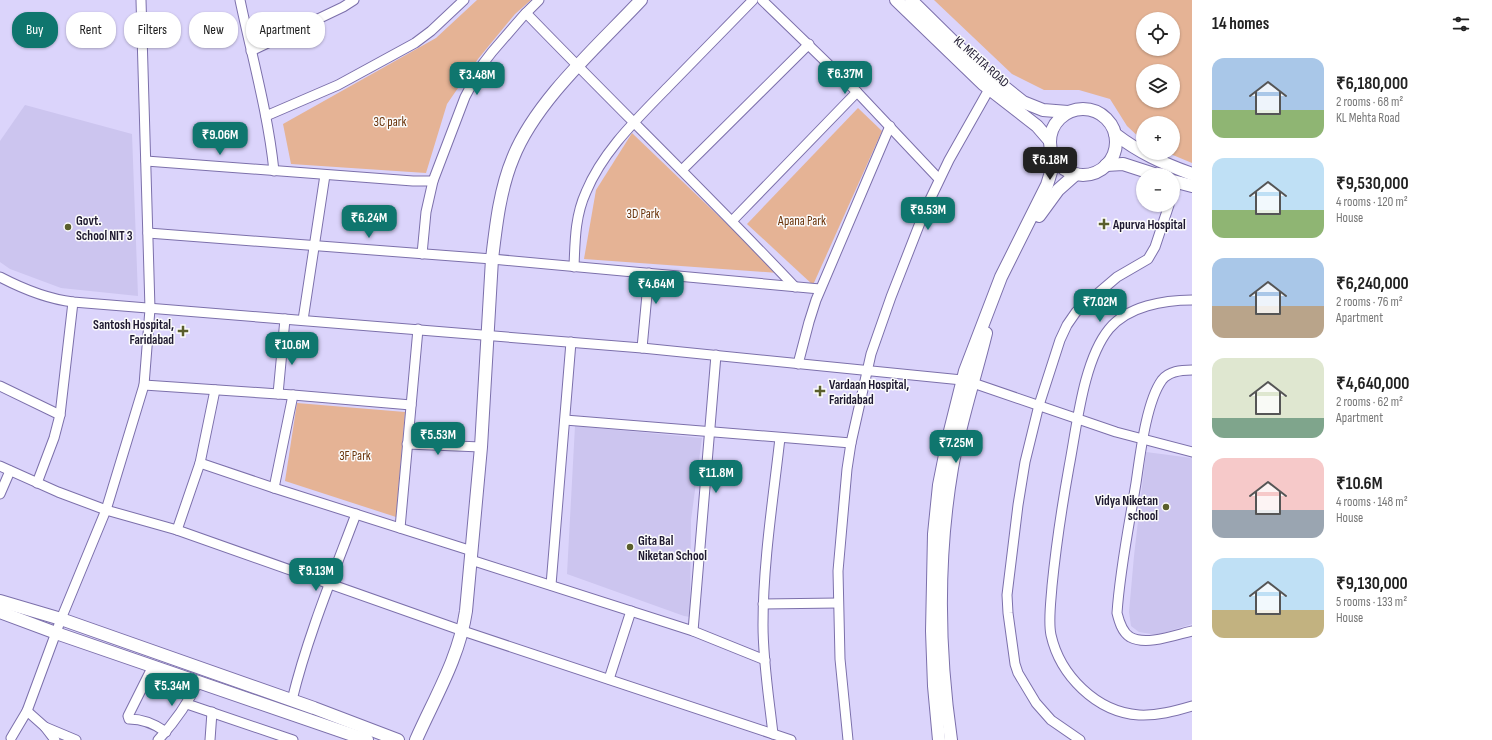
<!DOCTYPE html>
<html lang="en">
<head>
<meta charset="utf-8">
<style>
	:root { --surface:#fff; --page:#f2f2f2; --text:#222; --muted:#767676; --accent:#0f766e }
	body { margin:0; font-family:"Sofia Sans Condensed",sans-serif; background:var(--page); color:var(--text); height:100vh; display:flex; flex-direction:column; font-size:15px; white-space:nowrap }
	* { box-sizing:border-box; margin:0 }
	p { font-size:13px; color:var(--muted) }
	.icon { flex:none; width:22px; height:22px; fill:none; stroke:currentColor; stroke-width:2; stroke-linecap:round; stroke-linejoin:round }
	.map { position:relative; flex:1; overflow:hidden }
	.sheet { display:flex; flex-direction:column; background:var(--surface); width:300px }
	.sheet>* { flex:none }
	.banner { position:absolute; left:12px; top:12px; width:380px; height:36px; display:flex; gap:8px }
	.fabs { position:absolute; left:1136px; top:12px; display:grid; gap:8px }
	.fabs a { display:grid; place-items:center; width:44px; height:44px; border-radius:50%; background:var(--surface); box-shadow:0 1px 3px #0004; font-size:20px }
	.price { position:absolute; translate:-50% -34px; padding:0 9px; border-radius:8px; background:var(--accent); color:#fff; font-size:13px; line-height:26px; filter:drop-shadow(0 1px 2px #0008) }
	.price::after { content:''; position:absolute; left:50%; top:24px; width:12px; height:9px; margin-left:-6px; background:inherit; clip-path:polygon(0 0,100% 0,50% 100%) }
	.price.selected { background:#222; color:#fff }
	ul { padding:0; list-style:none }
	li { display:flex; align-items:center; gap:12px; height:100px; padding:0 20px }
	li span { display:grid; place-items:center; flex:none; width:112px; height:80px; border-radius:12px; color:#555 }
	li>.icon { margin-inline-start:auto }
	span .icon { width:48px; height:48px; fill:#fffc; stroke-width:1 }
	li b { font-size:17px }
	h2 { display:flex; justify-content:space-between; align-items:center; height:48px; padding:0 20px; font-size:17px }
	.chip { padding:0 14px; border-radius:16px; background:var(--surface); box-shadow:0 1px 3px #0004; font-size:14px; line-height:36px }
	.chip.selected { background:var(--accent); color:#fff }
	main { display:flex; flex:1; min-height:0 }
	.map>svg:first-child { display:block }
	.built { fill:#ccc5ef }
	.green { fill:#e5b395; fill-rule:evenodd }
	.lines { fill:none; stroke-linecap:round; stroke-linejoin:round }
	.minor-casing { stroke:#7c70ab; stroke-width:11 }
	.tertiary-casing { stroke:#7c70ab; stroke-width:14 }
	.minor { stroke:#fff; stroke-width:9 }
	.tertiary { stroke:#fff; stroke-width:12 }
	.poi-dot { fill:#5a5e2c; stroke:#fbfbfb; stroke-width:1.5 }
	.labels { text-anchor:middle; stroke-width:3; stroke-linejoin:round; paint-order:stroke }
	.street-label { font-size:13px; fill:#1e1930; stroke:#fbfbfb }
	.park-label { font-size:13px; fill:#6a340b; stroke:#fbfbfb }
	.poi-label { font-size:13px; font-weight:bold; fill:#1e1930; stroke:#fbfbfb; text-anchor:start }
</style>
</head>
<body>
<main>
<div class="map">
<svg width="1192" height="740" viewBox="0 0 1192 740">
	<rect width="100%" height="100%" fill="#dbd4fb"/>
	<g class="built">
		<polygon points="25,105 132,134 138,296 61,288 10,269 0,262 0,141"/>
		<polygon points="575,426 702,438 691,520 690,617 684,616 567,574"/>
		<polygon points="1146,452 1192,458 1192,624 1157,635 1139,632 1131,626 1129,612 1134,556"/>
	</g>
	<g class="green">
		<polygon points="477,0 531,0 515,14 478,59 447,104 426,173 291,164 283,124 436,38"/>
		<path d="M934,0h258v163l-24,-10h5v-30h-30v18l-16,-15 -17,-27 -31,-9h-35l-32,-16zM1143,19h30v30h-30zM1143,71h30v30h-30z"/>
		<polygon points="858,108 882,131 813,285 747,224"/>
		<polygon points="632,133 778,273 584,259 596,190"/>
		<polygon points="297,403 405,412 396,517 285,481"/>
	</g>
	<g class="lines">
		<defs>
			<g id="minor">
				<path d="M240,0c12,57 28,113 34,171"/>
				<polyline points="762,0 857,92 939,179"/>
				<path d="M526,13c89,92 181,181 269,274"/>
				<polyline points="251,51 343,7 354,0"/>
				<polyline points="266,116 338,85 415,43 431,31 464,0"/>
				<polyline points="146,161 413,181 433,181"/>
				<polyline points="682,170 809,44"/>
				<polyline points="1173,195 1177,182"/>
				<polyline points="732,221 857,92"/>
				<polyline points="148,233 492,259 820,289"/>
				<polyline points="422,254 426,212 433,181 465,97 482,65 492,52 524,15 539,0"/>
				<path d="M574,267c1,-26 1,-51 12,-75 17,-41 51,-73 82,-105 28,-29 57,-58 85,-87"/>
				<path d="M0,277c23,12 47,22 73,25l569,46 320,32 11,3 143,49 76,20"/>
				<path d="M1192,300c-28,0 -64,6 -83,29 -26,32 -32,97 -40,138 -7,39 -13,79 -17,119 -1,15 -4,35 -1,49 9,40 45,77 88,80 18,1 36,-4 53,-9"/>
				<polyline points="303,320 325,175"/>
				<polyline points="642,348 649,273"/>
				<polyline points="798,364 809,322 816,300 890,126"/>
				<path d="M1192,370c-11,0 -23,1 -30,10 -16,22 -22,76 -26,103 -7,43 -16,86 -19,130 2,8 5,19 13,24 16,9 45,-2 62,-6"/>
				<polyline points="144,385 293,395 411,405"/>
				<polyline points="0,386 60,415"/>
				<polyline points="278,394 285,319"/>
				<polyline points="565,420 851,443"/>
				<polyline points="407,444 481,447"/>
				<polyline points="200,463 274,488 472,551"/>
				<polyline points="0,466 58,492 106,510 177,530 463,631 791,740"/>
				<polyline points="37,483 54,438 60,415 73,302"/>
				<polyline points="274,488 293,395"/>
				<polyline points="0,494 10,471"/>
				<polyline points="400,528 418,329"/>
				<polyline points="177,530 200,463 215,390"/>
				<polyline points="471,560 693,631 765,660"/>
				<polyline points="551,585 571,342"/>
				<polyline points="763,604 838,603"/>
				<polyline points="693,631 716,355"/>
				<path d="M153,666l-25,50 1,3c13,0 26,5 37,13"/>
				<polyline points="609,679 631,611"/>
				<path d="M292,700c15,-62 41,-125 64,-186"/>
				<polyline points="187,704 293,740"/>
				<polyline points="27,711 45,727 76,740"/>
				<polyline points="45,727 55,740"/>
				<path d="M773,734c-4,-36 -10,-72 -10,-109 0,-62 10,-125 17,-187"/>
				<polyline points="11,738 27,711 61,619 106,510 144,385 150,309 141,0"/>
				<path d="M158,740c17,-18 29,-35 40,-58"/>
				<polyline points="210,740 212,712"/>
				<polyline points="848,740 840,659 838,571 847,469 851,443 871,354 891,297 925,210 949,160 992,84"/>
				<polyline points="1080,740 1051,720 1036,703 1018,673 1015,664 1008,613 1007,595 1018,505 1025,462 1039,405 1060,340 1067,325 1076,312 1117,277 1148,259 1155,247 1169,205"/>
			</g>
			<g id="tertiary">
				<polyline points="896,0 983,84 1037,126 1050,141"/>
				<polyline points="911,0 978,66 1023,102 1043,110 1068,112"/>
				<circle cx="1083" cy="142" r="33"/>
				<path d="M1115,134c25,19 47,29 77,40"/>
				<polyline points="1106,165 1123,164 1157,175"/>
				<polyline points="1173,181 1192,186"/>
				<polyline points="1039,216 1058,190 1076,174"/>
				<polyline points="0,601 61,619 314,708 398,740"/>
				<polyline points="0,612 56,633 367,740"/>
				<path d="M416,740c19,-43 43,-82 50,-129l15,-164 11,-188c4,-34 8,-70 21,-101 23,-58 86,-113 128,-158"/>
				<polyline points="939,740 934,686 932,631 934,534 939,485 949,435 965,371 1001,277 1047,185 1051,172 1053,156"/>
				<path d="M951,740c-13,-90 -14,-183 1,-272 8,-46 23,-90 34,-135"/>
			</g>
		</defs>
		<use href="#minor" class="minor-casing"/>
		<use href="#tertiary" class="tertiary-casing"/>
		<use href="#minor" class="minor"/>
		<use href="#tertiary" class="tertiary"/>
	</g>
	<g class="poi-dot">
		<path d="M1102 218h4v4h4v4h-4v4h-4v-4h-4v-4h4z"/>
		<circle cx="68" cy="227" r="4"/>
		<path d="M181 325h4v4h4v4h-4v4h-4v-4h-4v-4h4z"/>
		<path d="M818 385h4v4h4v4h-4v4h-4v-4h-4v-4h4z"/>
		<circle cx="1166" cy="507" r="4"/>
		<circle cx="630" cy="547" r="4"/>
	</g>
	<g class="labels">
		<g class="street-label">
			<text transform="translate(982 61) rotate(42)" y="5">KL MEHTA ROAD</text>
		</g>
		<g class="park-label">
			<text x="390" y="126">3C park</text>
			<text x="643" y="218">3D Park</text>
			<text x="802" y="225">Apana Park</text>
			<text x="355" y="460">3F Park</text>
		</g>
		<g class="poi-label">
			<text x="76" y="225">Govt.<tspan x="76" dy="15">School NIT 3</tspan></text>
			<text x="1113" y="229">Apurva Hospital</text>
			<text x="174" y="329" text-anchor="end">Santosh Hospital,<tspan x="174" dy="15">Faridabad</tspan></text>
			<text x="829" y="389">Vardaan Hospital,<tspan x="829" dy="15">Faridabad</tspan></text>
			<text x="1158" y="505" text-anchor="end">Vidya Niketan<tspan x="1158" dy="15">school</tspan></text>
			<text x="638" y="545">Gita Bal<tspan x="638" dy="15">Niketan School</tspan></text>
		</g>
	</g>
</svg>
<div class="fabs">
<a><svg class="icon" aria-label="locate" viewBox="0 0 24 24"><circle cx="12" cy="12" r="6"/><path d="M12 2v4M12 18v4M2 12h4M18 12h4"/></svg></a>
<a><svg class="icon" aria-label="layers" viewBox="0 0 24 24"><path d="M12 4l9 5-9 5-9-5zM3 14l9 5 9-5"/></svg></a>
<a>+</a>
<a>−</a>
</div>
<b class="price" style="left:845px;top:95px">₹6.37M</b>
<b class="price" style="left:477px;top:96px">₹3.48M</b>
<b class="price" style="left:220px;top:156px">₹9.06M</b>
<b class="price selected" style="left:1050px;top:181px">₹6.18M</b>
<b class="price" style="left:928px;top:231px">₹9.53M</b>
<b class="price" style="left:369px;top:239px">₹6.24M</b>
<b class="price" style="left:656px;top:305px">₹4.64M</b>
<b class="price" style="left:1100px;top:323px">₹7.02M</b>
<b class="price" style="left:292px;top:366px">₹10.6M</b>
<b class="price" style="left:438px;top:456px">₹5.53M</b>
<b class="price" style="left:956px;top:464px">₹7.25M</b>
<b class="price" style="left:716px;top:494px">₹11.8M</b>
<b class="price" style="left:316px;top:592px">₹9.13M</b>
<b class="price" style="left:172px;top:707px">₹5.34M</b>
<div class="banner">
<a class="chip selected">Buy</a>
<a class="chip">Rent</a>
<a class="chip">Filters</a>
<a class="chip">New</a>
<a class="chip">Apartment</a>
</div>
</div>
<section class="sheet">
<h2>14 homes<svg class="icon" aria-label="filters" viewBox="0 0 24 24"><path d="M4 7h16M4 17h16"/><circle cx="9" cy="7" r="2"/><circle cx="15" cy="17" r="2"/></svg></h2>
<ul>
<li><span style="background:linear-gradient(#a9c7e8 65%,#8fb573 0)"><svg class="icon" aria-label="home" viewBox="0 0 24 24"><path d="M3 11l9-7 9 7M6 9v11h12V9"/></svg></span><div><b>₹6,180,000</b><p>2 rooms · 68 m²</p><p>KL Mehta Road</p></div></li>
<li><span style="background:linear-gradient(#bfe0f5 65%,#8fb573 0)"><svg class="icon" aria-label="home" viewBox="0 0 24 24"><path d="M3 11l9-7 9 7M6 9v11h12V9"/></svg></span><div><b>₹9,530,000</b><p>4 rooms · 120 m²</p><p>House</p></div></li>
<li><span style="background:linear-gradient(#a9c7e8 60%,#b9a48a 0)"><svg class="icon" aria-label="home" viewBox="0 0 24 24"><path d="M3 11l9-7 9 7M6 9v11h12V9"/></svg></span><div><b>₹6,240,000</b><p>2 rooms · 76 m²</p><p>Apartment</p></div></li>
<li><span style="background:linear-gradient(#dfe7d0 75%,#7fa58c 0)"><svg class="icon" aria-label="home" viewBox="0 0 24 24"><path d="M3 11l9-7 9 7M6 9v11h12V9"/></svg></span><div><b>₹4,640,000</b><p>2 rooms · 62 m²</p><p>Apartment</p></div></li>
<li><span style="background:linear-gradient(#f6c9c9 65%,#9aa5b1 0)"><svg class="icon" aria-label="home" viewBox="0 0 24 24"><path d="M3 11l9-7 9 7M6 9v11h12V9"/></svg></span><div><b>₹10.6M</b><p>4 rooms · 148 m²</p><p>House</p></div></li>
<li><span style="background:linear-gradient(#bfe0f5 65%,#c2b280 0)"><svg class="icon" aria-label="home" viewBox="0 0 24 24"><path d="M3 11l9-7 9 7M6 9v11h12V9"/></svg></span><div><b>₹9,130,000</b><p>5 rooms · 133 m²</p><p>House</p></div></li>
</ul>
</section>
</main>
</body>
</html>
